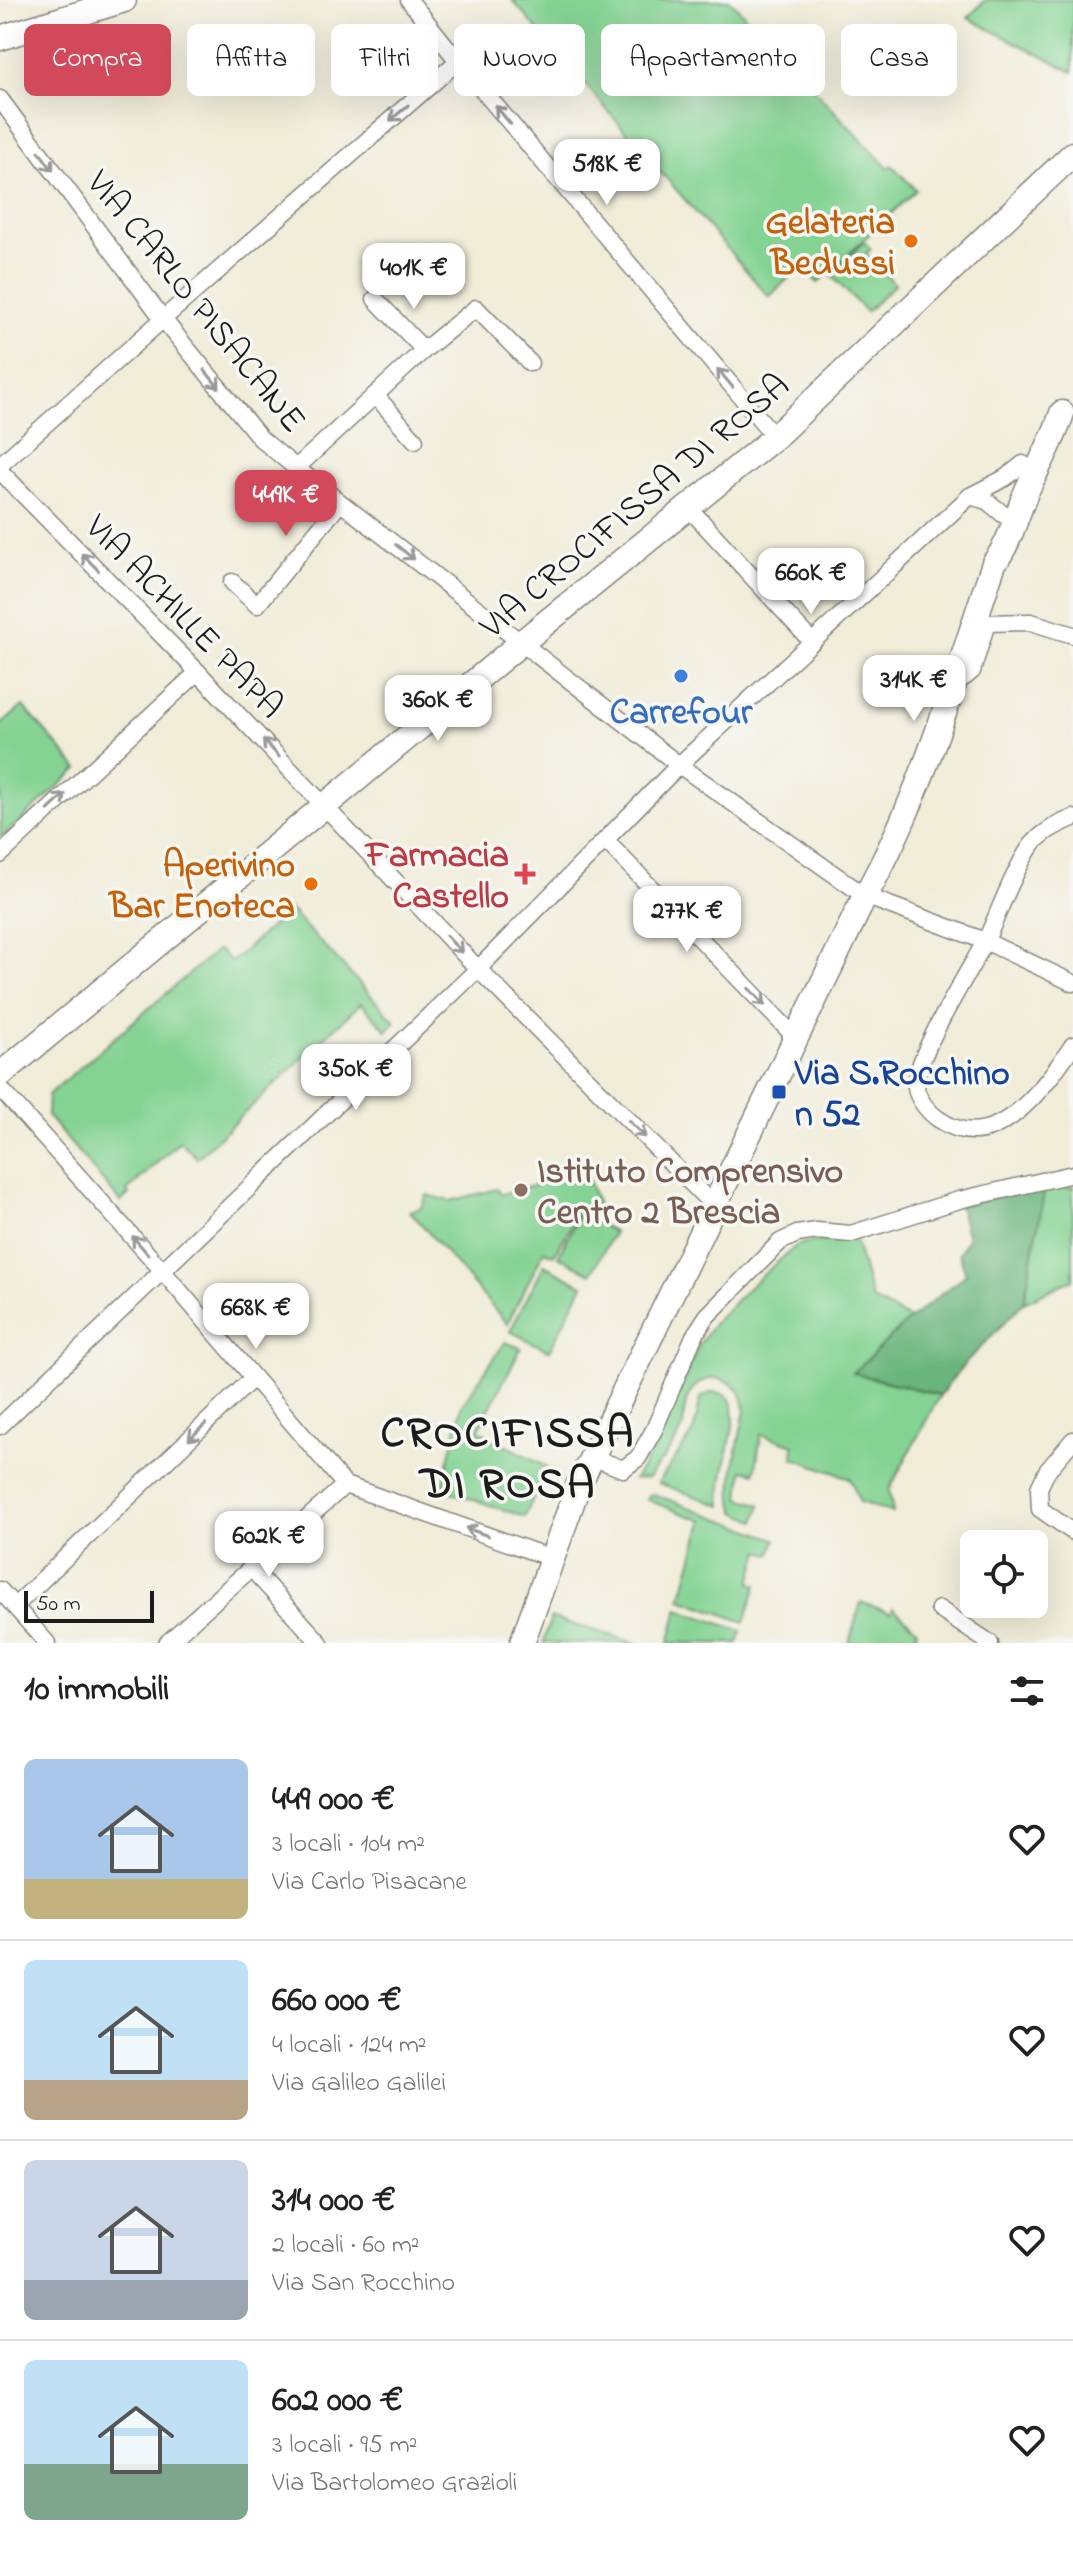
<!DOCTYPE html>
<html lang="it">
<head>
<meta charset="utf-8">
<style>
	:root { --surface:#fff; --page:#f6f6f6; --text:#222; --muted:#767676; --line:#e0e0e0; --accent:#d1495b }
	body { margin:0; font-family:"Indie Flower",sans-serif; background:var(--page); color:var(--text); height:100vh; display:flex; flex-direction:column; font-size:30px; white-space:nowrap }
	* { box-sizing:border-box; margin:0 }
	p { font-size:26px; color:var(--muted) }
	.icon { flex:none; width:44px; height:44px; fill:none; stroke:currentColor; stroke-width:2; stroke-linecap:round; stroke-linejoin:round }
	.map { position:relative; height:1643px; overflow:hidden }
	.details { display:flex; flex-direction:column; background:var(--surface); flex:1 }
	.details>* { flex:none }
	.guide { position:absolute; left:24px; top:24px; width:1026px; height:72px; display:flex; gap:16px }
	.controls { position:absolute; left:960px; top:1530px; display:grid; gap:16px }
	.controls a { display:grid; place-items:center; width:88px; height:88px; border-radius:12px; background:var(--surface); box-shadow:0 8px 32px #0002; font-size:40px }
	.scale { position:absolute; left:24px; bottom:20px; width:130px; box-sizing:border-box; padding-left:8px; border:4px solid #1c1c1c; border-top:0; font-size:22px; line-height:28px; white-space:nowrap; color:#1c1c1c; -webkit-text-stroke:6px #f6f6f2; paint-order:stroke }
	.price { position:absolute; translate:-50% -68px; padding:0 18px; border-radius:16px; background:#fff; color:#222; font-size:26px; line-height:52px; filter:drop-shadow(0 2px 4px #0008) }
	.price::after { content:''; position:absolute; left:50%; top:48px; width:24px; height:18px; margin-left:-12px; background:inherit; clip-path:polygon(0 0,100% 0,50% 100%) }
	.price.on { background:var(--accent); color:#fff }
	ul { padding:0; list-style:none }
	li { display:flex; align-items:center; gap:24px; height:200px; padding:0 24px }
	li+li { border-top:2px solid var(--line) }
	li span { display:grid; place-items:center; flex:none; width:224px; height:160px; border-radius:12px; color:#555 }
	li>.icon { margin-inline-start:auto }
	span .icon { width:96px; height:96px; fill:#fffc; stroke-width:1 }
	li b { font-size:34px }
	h2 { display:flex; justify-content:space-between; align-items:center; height:96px; padding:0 24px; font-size:34px }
	.tag { padding:0 28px; border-radius:12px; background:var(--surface); box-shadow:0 8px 32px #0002; font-size:28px; line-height:72px }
	.tag.on { background:var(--accent); color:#fff }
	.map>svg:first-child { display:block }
	.green { fill:#84d393; stroke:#507858; stroke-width:2 }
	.forest { fill:#6bb57d; stroke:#44684c; stroke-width:2 }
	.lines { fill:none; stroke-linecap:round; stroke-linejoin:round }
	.street-casing { stroke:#86847a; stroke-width:19 }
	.secondary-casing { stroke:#86847a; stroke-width:27 }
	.street { stroke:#fff; stroke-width:16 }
	.secondary { stroke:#fff; stroke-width:24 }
	.oneway { stroke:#999 }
	.food-dot { fill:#e8710a; stroke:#f6f6f2; stroke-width:3 }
	.shop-dot { fill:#3f7fe0; stroke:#f6f6f2; stroke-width:3 }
	.health-dot { fill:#e0444e; stroke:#f6f6f2; stroke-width:3 }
	.transit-dot { fill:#1a4fb4; stroke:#f6f6f2; stroke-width:3 }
	.education-dot { fill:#8d6e63; stroke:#f6f6f2; stroke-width:3 }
	.labels { text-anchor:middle; stroke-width:7; stroke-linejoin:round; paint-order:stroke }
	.food-label { font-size:36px; font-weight:bold; fill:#c56008; stroke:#f6f6f2; text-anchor:end }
	.street-label { font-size:36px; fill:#1c1c1c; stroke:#f6f6f2 }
	.shop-label { font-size:36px; font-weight:bold; fill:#366cbe; stroke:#f6f6f2 }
	.health-label { font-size:36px; font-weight:bold; fill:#be3a42; stroke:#f6f6f2; text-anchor:end }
	.transit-label { font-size:36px; font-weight:bold; fill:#164399; stroke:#f6f6f2; text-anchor:start }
	.education-label { font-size:36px; font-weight:bold; fill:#785e54; stroke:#f6f6f2; text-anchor:start }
	.district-label { font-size:44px; font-weight:bold; letter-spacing:2px; fill:#1c1c1c; stroke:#f6f6f2 }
</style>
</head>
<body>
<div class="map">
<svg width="1073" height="1643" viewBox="0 0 1073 1643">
	<rect width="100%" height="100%" fill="#f6f6f2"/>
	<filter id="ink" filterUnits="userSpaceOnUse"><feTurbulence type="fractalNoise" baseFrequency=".0125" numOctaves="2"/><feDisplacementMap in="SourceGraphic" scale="16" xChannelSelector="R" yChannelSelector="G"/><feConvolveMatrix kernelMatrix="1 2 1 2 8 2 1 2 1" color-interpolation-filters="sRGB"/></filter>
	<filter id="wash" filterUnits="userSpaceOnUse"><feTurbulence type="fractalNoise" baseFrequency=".006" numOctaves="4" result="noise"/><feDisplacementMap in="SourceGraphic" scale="32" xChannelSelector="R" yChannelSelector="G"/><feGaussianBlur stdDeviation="1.8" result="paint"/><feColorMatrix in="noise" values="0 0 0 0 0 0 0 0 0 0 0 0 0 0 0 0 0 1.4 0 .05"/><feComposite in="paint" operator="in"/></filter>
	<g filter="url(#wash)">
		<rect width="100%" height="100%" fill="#f0ecd8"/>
		<g class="green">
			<polygon points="512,0 730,0 888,168 892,165 916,190 818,283 801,266 769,297"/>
			<polygon points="985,0 1073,0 1073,72 968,18"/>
			<polygon points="864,242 871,249 866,254 895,284 866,312 830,274"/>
			<polygon points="23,706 78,769 1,838 0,726"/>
			<polygon points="290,910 395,1021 387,1031 361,1003 197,1158 180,1141 127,1191 129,1194 121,1202 47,1116 48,1095 218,949 231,962"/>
			<polygon points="586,1172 598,1206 595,1211 587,1207 583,1215 614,1232 591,1274 558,1256 580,1214 579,1212 554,1255 544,1251 507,1324 410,1211 421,1208 427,1195 450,1201 497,1189 502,1194"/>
			<polygon points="1073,1187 1073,1279 1024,1302 1045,1188"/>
			<path d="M855,1239l17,61 38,19 -56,53 17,6 69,17 -51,95 4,23 -33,-11 -10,-24 -57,-20 1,-13 -33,-11 -6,39 -12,-3 -3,28 21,7 -5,16 -20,-9c-10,-26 4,-74 9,-102 -2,-14 -5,-24 -19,-29 -20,-8 -38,6 -41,26 -2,8 0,17 -4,25 -8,16 -23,32 -33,46l-14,1 19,-29 16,-33 29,-71 16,-23 35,-36 47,-41 11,-4z"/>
			<polygon points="544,1265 583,1285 549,1351 510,1331"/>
			<polygon points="505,1342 521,1348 478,1430 547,1467 525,1517 442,1489 462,1405"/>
			<path d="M712,1392c9,0 17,2 20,12 8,21 -15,72 -10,102l-64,-23 35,-50 8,-35z"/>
			<polygon points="653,1494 776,1539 771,1554 760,1551 751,1583 757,1585 745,1622 681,1599 703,1521 647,1500 649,1495"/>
			<polygon points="861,1602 891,1613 893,1608 917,1629 914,1643 849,1643"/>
			<polygon points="678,1609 742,1631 738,1643 669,1643"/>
			<polygon points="551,1618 637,1643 543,1643"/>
		</g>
		<polygon class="forest" points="1045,1188 1024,1302 961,1368 940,1395 853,1373 910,1319 966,1274 959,1253 968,1238 959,1205"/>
	</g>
	<g filter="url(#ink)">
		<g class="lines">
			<defs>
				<g id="street">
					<polyline points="409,0 458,61 775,437"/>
					<polyline points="0,99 163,319 260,438 296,468 679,765 865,896 985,941 1073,983"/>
					<polyline points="375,299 424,350"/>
					<polyline points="375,395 415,440"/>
					<polyline points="0,465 163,319 458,61"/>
					<polyline points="296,468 424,350 476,308 530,363"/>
					<polyline points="0,471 198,672 478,969 714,1206"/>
					<polyline points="970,496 987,501 1004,515"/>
					<polyline points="688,507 812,642"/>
					<polyline points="232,582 257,605 340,503"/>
					<polyline points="956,675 965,677 972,671 987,623 1031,622 1073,635"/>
					<path d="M1073,818c-17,7 -33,15 -44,31 -17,26 -29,61 -42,89 -15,29 -74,121 -71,149 1,12 14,27 24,33 56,39 106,-36 133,-75"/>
					<polyline points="606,841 797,1039"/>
					<polyline points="0,855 198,672"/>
					<polyline points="0,1088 161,1269 345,1485 551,1558"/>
					<polyline points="0,1426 478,969 679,765 970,496 1005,478 1023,464"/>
					<polyline points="1073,1440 1047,1471 1039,1488 1040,1509 1073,1532"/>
					<polyline points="592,1457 623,1469 638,1458 654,1430 694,1336 707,1316 780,1242 797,1234 817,1231 851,1234 959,1200 1073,1174"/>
					<polyline points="251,1568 320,1643"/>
					<polyline points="0,1590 47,1643"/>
					<polyline points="15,1606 253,1378"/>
					<polyline points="939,1609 990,1643"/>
					<polyline points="167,1643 345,1485"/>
				</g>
				<g id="secondary">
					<polyline points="0,38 124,0"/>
					<polyline points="0,1075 521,643 775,437 1073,154"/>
					<path d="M522,1643l56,-157 287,-590c59,-104 91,-221 129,-333 17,-21 23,-51 34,-75 12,-25 26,-49 34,-75"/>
				</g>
			</defs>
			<use href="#street" class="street-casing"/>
			<use href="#secondary" class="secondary-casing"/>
			<use href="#street" class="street"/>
			<use href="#secondary" class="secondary"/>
		</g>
		<defs><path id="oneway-shaft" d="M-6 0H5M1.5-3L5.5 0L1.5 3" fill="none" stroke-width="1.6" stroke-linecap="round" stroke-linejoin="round" transform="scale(2)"/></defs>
		<g class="oneway">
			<use href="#oneway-shaft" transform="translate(399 113) rotate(139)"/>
			<use href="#oneway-shaft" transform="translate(503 115) rotate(-130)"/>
			<use href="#oneway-shaft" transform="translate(46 161) rotate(54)"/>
			<use href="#oneway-shaft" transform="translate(725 378) rotate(-130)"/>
			<use href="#oneway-shaft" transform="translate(212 379) rotate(51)"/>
			<use href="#oneway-shaft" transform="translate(405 552) rotate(38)"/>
			<use href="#oneway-shaft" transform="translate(90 562) rotate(-135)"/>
			<use href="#oneway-shaft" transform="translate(271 748) rotate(-133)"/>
			<use href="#oneway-shaft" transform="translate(57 802) rotate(-43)"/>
			<use href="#oneway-shaft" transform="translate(454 944) rotate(47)"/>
			<use href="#oneway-shaft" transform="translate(757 997) rotate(46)"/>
			<use href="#oneway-shaft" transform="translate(637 1129) rotate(45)"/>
			<use href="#oneway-shaft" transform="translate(140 1245) rotate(-131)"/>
			<use href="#oneway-shaft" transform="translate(197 1432) rotate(136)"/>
			<use href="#oneway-shaft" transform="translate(477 1532) rotate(-160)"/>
		</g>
	</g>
	<g class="food-dot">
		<circle cx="911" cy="241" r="8"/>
		<circle cx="311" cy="884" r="8"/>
	</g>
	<circle class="shop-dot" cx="681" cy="676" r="8"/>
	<path class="health-dot" d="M521 862h8v8h8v8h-8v8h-8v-8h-8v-8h8z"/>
	<rect class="transit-dot" x="771" y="1084" width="16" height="16" rx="4"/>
	<circle class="education-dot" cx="521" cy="1190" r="8"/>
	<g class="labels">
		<g class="food-label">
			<text x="895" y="233">Gelateria<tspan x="895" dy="41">Bedussi</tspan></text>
			<text x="295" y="876">Aperivino<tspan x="295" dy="41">Bar Enoteca</tspan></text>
		</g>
		<g class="street-label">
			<text transform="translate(198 300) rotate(51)" y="13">VIA CARLO PISACANE</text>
			<text transform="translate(633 504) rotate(-40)" y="13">VIA CROCIFISSA DI ROSA</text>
			<text transform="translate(186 615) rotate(46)" y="13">VIA ACHILLE PAPA</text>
		</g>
		<g class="shop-label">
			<text x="681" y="723">Carrefour</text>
		</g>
		<g class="health-label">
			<text x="509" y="866">Farmacia<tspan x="509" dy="41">Castello</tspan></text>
		</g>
		<g class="transit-label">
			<text x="795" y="1084">Via S.Rocchino<tspan x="795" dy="41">n 52</tspan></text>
		</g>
		<g class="education-label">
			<text x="537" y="1182">Istituto Comprensivo<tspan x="537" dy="41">Centro 2 Brescia</tspan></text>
		</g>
		<g class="district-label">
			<text x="508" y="1446">CROCIFISSA<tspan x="508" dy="51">DI ROSA</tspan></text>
		</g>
	</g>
</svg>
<div class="controls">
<a><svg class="icon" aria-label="locate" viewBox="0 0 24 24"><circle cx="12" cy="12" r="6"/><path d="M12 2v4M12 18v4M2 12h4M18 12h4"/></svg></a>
</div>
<div class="scale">50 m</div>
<b class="price" style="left:607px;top:207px">518K €</b>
<b class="price" style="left:414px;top:311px">401K €</b>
<b class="price on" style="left:286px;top:538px">449K €</b>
<b class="price" style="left:811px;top:616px">660K €</b>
<b class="price" style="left:914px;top:723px">314K €</b>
<b class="price" style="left:438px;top:743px">360K €</b>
<b class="price" style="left:687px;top:954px">277K €</b>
<b class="price" style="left:356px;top:1112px">350K €</b>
<b class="price" style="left:256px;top:1351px">668K €</b>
<b class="price" style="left:269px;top:1579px">602K €</b>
<div class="guide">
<a class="tag on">Compra</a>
<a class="tag">Affitta</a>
<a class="tag">Filtri</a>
<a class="tag">Nuovo</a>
<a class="tag">Appartamento</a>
<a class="tag">Casa</a>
</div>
</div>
<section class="details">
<h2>10 immobili<svg class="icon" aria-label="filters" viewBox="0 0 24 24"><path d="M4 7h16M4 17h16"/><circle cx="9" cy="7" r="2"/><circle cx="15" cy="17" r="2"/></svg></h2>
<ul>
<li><span style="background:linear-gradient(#a9c7e8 75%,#c2b280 0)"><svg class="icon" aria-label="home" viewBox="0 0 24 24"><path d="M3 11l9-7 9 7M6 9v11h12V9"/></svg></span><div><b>449 000 €</b><p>3 locali · 104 m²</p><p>Via Carlo Pisacane</p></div><svg class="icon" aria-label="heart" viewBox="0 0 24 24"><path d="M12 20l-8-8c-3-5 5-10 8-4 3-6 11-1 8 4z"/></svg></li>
<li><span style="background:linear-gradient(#bfe0f5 75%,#b9a48a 0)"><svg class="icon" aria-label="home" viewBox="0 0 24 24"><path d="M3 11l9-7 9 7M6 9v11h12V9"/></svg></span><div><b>660 000 €</b><p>4 locali · 124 m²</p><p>Via Galileo Galilei</p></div><svg class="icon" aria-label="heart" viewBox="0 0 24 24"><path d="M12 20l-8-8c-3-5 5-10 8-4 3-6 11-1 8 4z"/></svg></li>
<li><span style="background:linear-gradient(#c9d6e8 75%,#9aa5b1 0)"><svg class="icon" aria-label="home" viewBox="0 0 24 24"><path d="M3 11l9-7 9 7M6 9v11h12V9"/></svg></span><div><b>314 000 €</b><p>2 locali · 60 m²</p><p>Via San Rocchino</p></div><svg class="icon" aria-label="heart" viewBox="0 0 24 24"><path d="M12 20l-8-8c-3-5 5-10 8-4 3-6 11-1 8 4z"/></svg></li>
<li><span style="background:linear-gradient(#bfe0f5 65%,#7fa58c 0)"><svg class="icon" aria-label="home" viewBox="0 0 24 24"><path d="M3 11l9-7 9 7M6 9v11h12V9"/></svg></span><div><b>602 000 €</b><p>3 locali · 95 m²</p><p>Via Bartolomeo Grazioli</p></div><svg class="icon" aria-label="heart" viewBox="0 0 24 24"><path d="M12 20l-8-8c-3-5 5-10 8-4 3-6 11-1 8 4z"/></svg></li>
</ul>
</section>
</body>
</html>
